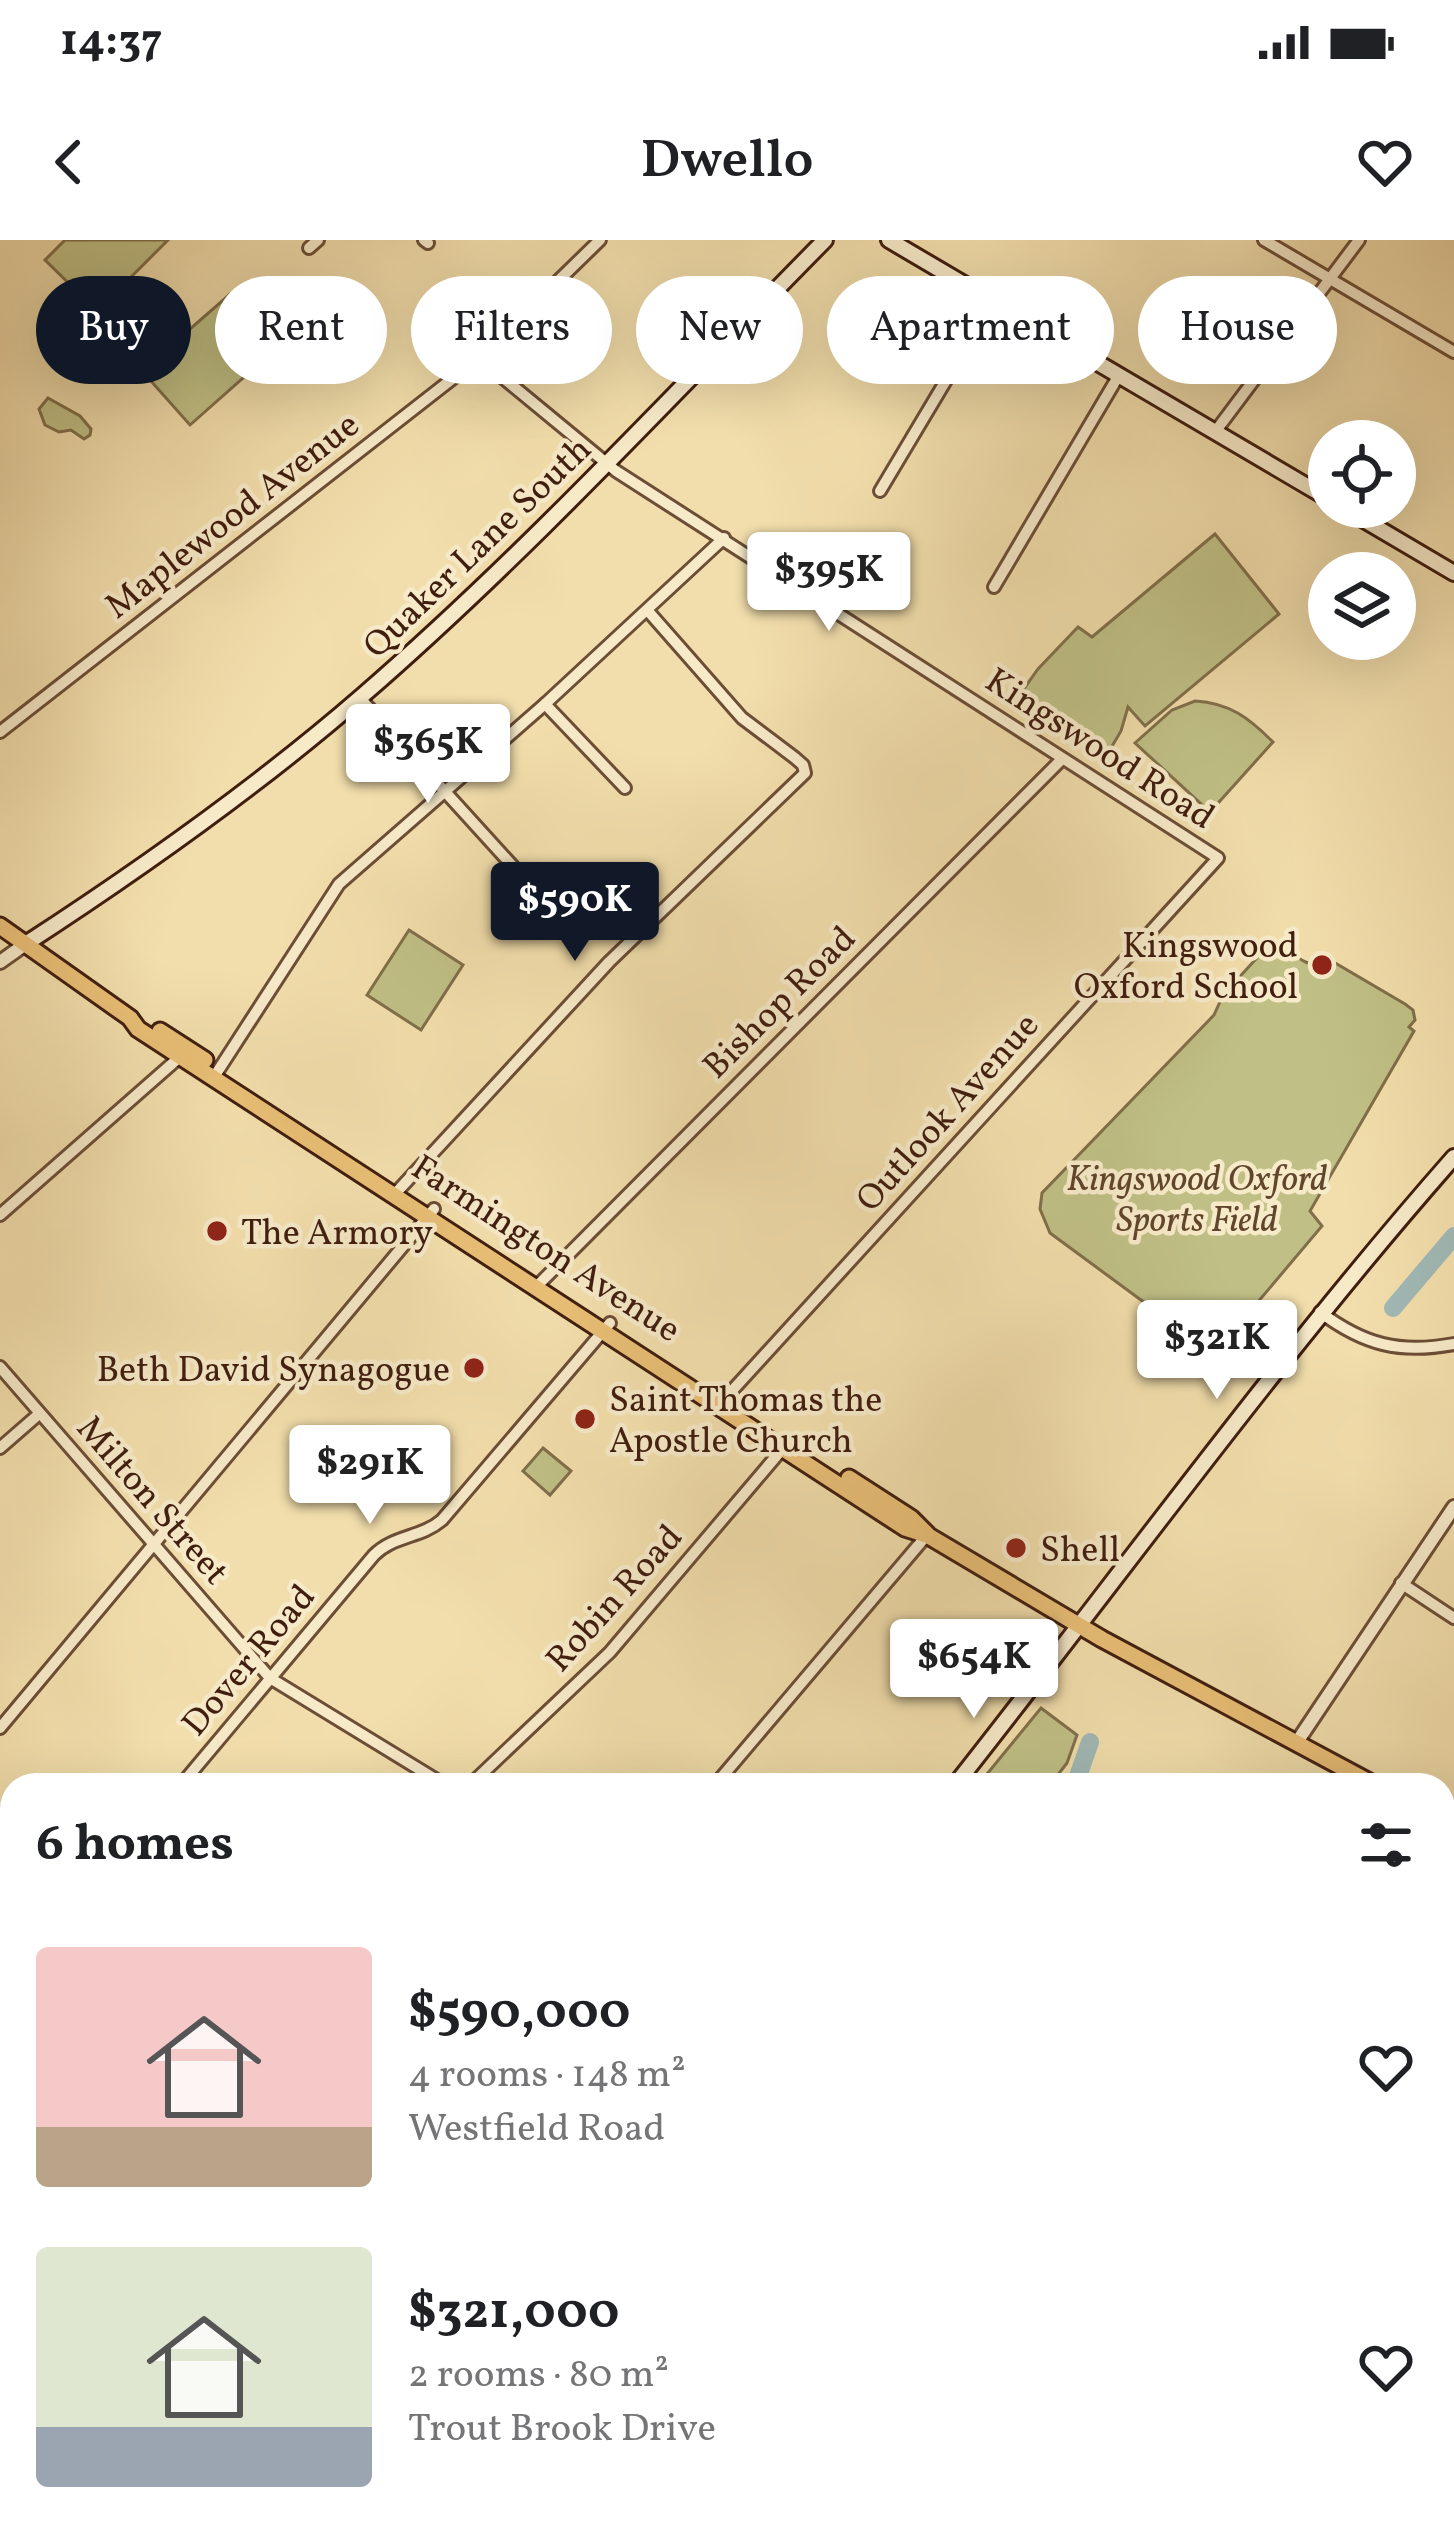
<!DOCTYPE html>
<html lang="en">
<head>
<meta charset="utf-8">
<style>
	:root { --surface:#fff; --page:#f2f2f2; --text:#202124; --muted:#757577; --accent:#111827 }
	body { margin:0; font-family:Vollkorn,serif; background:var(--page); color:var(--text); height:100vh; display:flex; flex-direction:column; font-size:45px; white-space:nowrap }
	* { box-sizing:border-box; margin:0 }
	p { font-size:39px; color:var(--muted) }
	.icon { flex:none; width:66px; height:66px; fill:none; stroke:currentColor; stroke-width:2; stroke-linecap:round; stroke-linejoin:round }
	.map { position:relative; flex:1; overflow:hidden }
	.sheet { position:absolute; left:0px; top:1533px; width:1455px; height:771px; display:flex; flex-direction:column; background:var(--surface); border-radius:36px 36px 0 0; box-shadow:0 12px 48px #0002 }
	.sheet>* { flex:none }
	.banner { position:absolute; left:36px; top:36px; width:1383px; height:108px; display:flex; gap:24px }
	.tools { position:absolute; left:1308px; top:180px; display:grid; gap:24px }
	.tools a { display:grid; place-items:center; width:108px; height:108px; border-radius:50%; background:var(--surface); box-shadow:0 12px 48px #0002; font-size:60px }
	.price { position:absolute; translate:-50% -102px; padding:0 27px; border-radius:12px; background:#fff; color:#222; font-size:39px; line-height:78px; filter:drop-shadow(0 3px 6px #0008) }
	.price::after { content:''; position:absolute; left:50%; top:72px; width:36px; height:27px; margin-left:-18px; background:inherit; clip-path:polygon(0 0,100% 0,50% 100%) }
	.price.active { background:var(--accent); color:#fff }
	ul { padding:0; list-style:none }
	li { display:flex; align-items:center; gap:36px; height:300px; padding:0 36px }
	li span { display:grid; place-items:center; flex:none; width:336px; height:240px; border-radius:12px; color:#555 }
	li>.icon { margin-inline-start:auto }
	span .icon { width:144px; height:144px; fill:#fffc; stroke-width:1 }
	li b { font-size:51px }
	h2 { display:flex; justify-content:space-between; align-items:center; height:144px; padding:0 36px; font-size:51px }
	.chip { padding:0 42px; border-radius:54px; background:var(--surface); box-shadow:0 12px 48px #0002; font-size:42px; line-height:108px }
	.chip.active { background:var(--accent); color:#fff }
	.status { display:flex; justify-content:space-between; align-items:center; height:84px; padding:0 60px; background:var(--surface); direction:ltr }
	.status svg { height:33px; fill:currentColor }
	header { display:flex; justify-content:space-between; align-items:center; height:156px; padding:0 36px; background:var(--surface); font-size:54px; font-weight:600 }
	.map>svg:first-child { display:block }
	.green { fill:#c0c086; stroke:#806f4a; stroke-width:3 }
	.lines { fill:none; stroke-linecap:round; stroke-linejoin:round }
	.river { stroke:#a1b9b6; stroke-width:18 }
	.minor-casing { stroke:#6c4e36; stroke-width:16 }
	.tertiary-casing { stroke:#6c4e36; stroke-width:18 }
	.secondary-casing { stroke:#401e0f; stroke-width:20 }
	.primary-casing { stroke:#401e0f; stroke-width:21 }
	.minor { stroke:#f7eac9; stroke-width:10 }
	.tertiary { stroke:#f7eac9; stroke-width:12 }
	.secondary { stroke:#f7eac9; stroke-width:14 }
	.primary { stroke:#e9bf76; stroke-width:15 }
	.poi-dot { fill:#8f2418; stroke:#f7eac9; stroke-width:4.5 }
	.labels { text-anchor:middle; stroke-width:9; stroke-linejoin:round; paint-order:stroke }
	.street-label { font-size:36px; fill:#401e0f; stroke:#f7eac9 }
	.poi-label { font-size:36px; fill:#401e0f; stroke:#f7eac9; text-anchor:start }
	.park-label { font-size:36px; font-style:italic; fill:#60462d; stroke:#f7eac9 }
</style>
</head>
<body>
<div class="status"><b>14:37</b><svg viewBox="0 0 49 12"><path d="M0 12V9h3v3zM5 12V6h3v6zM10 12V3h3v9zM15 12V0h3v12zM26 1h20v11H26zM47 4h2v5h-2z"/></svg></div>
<header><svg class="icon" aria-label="back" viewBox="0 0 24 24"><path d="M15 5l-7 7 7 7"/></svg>Dwello<svg class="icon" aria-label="heart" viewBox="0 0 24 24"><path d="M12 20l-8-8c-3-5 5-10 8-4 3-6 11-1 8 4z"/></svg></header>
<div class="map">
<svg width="1454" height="2302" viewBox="0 0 1454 2302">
	<rect width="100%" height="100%" fill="#f2deac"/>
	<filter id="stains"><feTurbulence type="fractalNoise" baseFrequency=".00167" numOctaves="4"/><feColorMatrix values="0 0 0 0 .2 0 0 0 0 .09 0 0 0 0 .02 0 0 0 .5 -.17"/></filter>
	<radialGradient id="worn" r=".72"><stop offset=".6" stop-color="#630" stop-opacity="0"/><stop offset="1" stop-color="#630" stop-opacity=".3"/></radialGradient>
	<g class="green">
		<polygon points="65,0 168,0 97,71 45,20"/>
		<polygon points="230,54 277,108 190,185 142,131"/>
		<polygon points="48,158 80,176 91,189 90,195 84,199 71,190 59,192 45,185 39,169"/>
		<polygon points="1215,294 1279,374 1145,486 1128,467 1121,491 1104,520 1013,464 1038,429 1078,387 1092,397"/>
		<path d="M1195,461c35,2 54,17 78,41l-63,70 -75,-69 37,-33z"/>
		<polygon points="409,690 463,725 421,790 367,755"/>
		<path d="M1286,707c15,14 23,22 44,13l75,44 8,6 2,10 -6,7 5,4 -104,180 12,15 -114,135 -63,-58 -95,-70 -10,-24 2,-16 172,-178 9,-20 43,-47 11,7z"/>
		<polygon points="543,1208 571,1231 550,1255 523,1231"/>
		<polygon points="1041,1468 1077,1495 1067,1523 1050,1545 978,1545"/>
		<polygon points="688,2292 963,2292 954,2302 702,2302"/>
	</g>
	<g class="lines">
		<g class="river">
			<polyline points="1393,1068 1454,996"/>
			<polyline points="1075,1545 1090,1502"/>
			<polyline points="0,2204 12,2199"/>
		</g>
		<defs>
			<g id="minor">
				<polyline points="424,0 428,3"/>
				<polyline points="1264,0 1454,112"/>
				<polyline points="309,8 318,0"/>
				<polyline points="479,118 616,231 1218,618 719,1165"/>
				<polyline points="1215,192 1359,0"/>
				<polyline points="880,251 994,60"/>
				<polyline points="994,347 1119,135"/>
				<polyline points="360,458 529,644"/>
				<polyline points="545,464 625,548"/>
				<polyline points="0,492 479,118 600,0"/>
				<polyline points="214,837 339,644 545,464 724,298"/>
				<polyline points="394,955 609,722 805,533 803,525 795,518 742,478 648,371"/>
				<polyline points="0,975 182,815"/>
				<polyline points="537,1046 1062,519"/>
				<path d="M1320,1072c44,33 80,42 134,32"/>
				<polyline points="0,1127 270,1438 445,1545"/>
				<polyline points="0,1208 39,1174"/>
				<polyline points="1401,1343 1454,1378"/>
				<polyline points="0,1488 434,969"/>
				<path d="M181,1545l193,-230c20,-20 47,-17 68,-35l168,-197"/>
				<polyline points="470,1545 610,1412 790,1200"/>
				<polyline points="715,1545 927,1295"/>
				<polyline points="0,1760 12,1746"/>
				<polyline points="1443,2185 1454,2168"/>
				<polyline points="1362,2292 1376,2302"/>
				<polyline points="150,2302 160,2292"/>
				<polyline points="366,2302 376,2292"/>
				<polyline points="1192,2302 1199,2292"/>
			</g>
			<g id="tertiary">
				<polyline points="0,722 24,705"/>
				<polyline points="1297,1502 1454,1267"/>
				<polyline points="1443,1738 1454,1748"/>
				<polyline points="0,1926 12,1937"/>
				<polyline points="377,2292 387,2302"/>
			</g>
			<g id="secondary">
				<polyline points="889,0 1329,259"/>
				<polyline points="1342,267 1454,333"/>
				<path d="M24,705c117,-76 232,-157 338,-249 164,-142 311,-302 463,-456"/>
				<path d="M955,1545c166,-210 322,-427 499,-628"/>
				<polyline points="0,2153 12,2147"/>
			</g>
			<g id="primary">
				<polyline points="0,686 130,778 138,789 905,1288 927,1295 1102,1399 1375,1545"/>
				<polyline points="160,791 205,820"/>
				<polyline points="849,1238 911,1278 927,1294"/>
				<polyline points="1443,1580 1454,1586"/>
				<polyline points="1443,1714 1454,1704"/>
				<polyline points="969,2302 978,2292"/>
			</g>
		</defs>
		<use href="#minor" class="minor-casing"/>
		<use href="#tertiary" class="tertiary-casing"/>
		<use href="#secondary" class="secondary-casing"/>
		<use href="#primary" class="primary-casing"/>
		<use href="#minor" class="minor"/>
		<use href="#tertiary" class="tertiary"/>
		<use href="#secondary" class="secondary"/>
		<use href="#primary" class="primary"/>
	</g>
	<g class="poi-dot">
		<circle cx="1322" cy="725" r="12"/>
		<circle cx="217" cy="991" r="12"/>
		<circle cx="474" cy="1128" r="12"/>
		<circle cx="585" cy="1179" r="12"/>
		<circle cx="1016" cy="1308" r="12"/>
	</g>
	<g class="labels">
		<g class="street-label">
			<text transform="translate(231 274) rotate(-38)" y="13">Maplewood Avenue</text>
			<text transform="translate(476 306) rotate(-44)" y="13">Quaker Lane South</text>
			<text transform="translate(1101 507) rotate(33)" y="13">Kingswood Road</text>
			<text transform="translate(778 761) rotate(-45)" y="13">Bishop Road</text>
			<text transform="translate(946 871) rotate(-48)" y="13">Outlook Avenue</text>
			<text transform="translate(547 1007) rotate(33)" y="13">Farmington Avenue</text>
			<text transform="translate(154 1259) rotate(49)" y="13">Milton Street</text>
			<text transform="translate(613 1357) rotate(-48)" y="13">Robin Road</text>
			<text transform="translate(247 1419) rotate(-50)" y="13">Dover Road</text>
		</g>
		<g class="poi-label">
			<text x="1298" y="717" text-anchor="end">Kingswood<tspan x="1298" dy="41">Oxford School</tspan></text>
			<text x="241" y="1004">The Armory</text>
			<text x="450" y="1141" text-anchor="end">Beth David Synagogue</text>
			<text x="609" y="1171">Saint Thomas the<tspan x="609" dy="41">Apostle Church</tspan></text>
			<text x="1040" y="1321">Shell</text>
		</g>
		<g class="park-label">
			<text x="1197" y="950">Kingswood Oxford<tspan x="1197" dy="41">Sports Field</tspan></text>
		</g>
	</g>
	<rect width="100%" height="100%" filter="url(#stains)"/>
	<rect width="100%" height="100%" fill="url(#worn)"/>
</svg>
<div class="tools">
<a><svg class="icon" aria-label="locate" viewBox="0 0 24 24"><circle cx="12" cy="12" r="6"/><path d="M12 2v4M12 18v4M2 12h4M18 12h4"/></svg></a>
<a><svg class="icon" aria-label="layers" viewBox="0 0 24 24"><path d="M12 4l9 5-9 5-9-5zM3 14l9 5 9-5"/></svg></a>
</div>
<b class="price" style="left:829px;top:394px">$395K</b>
<b class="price" style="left:428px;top:566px">$365K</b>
<b class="price active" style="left:575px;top:724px">$590K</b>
<b class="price" style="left:1217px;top:1162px">$321K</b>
<b class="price" style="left:370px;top:1287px">$291K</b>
<b class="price" style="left:974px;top:1481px">$654K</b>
<div class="banner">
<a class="chip active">Buy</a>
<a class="chip">Rent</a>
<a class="chip">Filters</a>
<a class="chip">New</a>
<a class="chip">Apartment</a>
<a class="chip">House</a>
</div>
<section class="sheet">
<h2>6 homes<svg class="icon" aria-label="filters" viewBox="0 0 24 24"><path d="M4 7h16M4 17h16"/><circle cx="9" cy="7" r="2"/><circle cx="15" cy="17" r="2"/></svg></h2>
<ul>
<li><span style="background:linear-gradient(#f6c9c9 75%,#b9a48a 0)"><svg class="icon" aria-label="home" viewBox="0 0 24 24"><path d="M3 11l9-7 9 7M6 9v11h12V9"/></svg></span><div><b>$590,000</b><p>4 rooms · 148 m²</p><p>Westfield Road</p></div><svg class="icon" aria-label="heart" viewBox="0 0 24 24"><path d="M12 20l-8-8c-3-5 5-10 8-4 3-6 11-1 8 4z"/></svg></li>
<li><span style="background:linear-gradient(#dfe7d0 75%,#9aa5b1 0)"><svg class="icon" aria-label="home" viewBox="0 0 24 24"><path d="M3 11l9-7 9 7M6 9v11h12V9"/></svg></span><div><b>$321,000</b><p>2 rooms · 80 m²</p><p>Trout Brook Drive</p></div><svg class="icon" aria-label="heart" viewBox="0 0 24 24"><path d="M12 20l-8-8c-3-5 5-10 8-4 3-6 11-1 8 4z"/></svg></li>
</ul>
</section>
</div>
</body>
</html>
